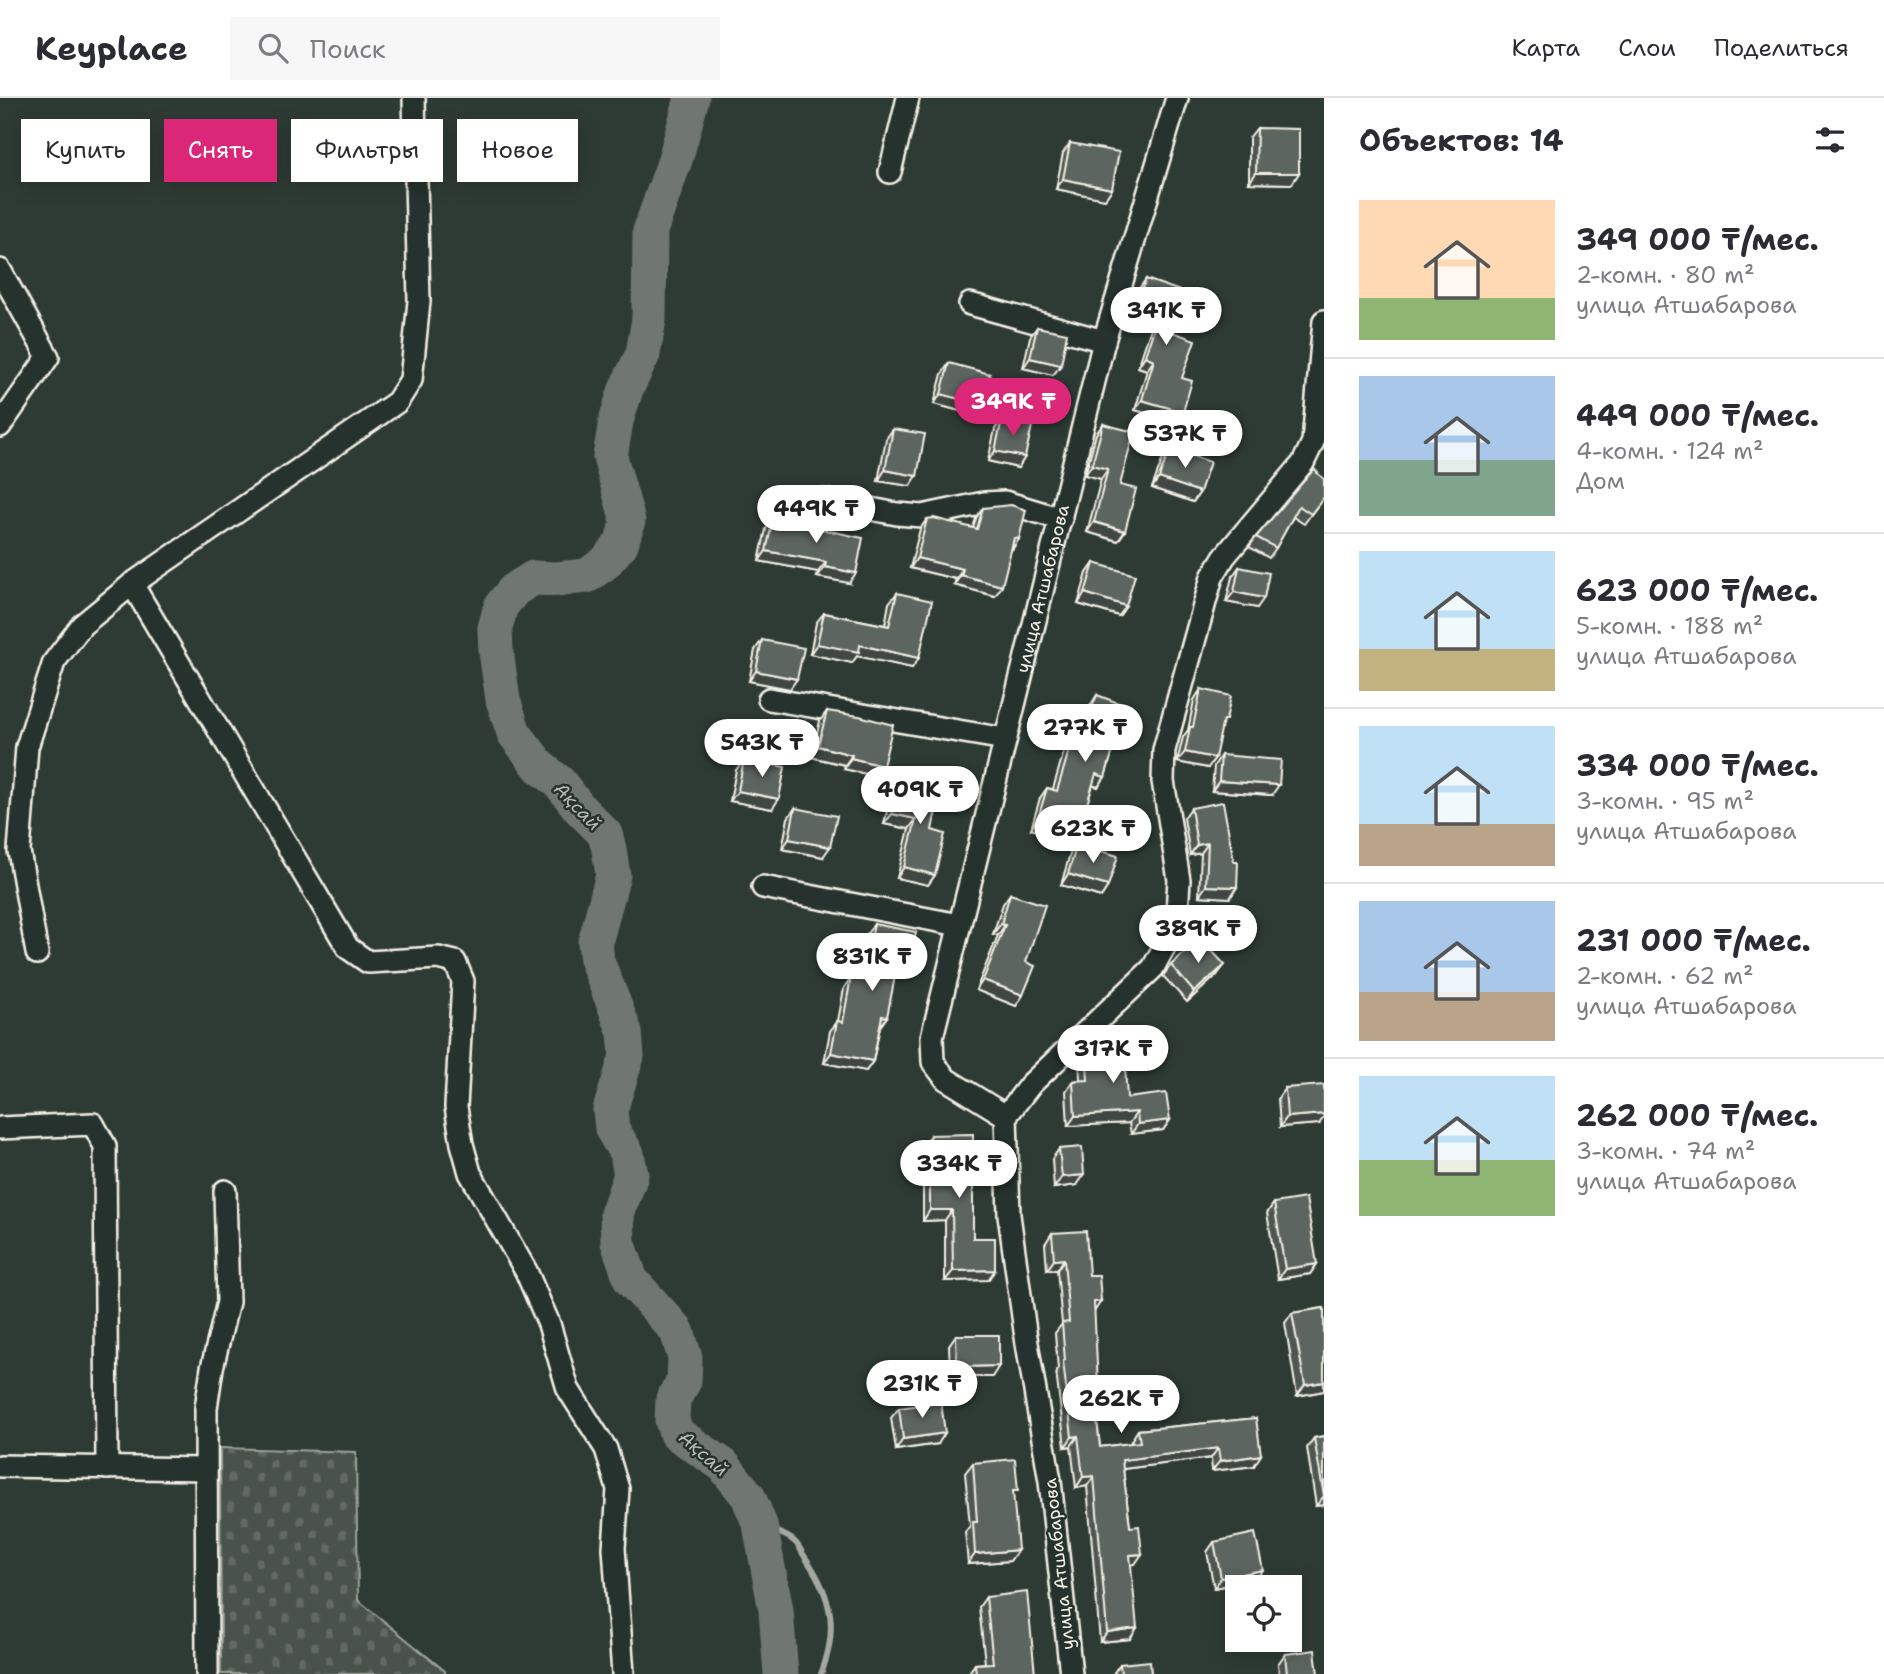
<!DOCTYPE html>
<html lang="ru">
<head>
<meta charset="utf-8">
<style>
	:root { --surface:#fff; --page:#f7f7f7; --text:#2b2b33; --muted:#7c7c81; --line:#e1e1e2; --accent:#db2777 }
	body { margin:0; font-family:"Shantell Sans",sans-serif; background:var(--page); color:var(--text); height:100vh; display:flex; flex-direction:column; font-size:26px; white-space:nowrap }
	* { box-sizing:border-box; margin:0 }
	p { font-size:23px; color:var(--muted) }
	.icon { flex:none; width:38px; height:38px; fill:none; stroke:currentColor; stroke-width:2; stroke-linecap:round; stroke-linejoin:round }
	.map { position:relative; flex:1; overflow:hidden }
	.side { display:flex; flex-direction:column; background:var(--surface); width:560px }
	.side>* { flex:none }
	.top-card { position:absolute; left:21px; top:21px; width:665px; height:63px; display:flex; gap:14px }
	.fabs { position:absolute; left:1225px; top:1477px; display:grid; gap:14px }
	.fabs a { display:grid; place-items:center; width:77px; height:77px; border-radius:0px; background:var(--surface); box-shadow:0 4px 18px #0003; font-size:35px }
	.price { position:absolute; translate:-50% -60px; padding:0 16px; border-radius:24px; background:#fff; color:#222; font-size:23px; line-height:46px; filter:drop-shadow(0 2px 4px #0008) }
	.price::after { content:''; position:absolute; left:50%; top:42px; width:21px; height:16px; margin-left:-10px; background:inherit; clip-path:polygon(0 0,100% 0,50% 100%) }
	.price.selected { background:var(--accent); color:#fff }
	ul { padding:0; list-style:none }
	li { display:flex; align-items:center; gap:21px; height:175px; padding:0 35px }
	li+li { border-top:2px solid var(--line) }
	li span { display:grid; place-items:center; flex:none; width:196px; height:140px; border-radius:0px; color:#555 }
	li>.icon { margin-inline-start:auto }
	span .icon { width:84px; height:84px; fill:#fffc; stroke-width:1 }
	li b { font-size:30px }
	h2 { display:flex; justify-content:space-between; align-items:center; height:84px; padding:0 35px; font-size:30px }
	.tag { padding:0 24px; border-radius:0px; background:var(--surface); box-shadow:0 4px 18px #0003; font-size:24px; line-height:63px }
	.tag.selected { background:var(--accent); color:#fff }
	header { display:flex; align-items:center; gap:42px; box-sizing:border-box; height:98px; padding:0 35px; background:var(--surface); border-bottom:2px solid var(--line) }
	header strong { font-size:33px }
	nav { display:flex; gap:38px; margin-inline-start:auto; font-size:24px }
	.search { width:490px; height:63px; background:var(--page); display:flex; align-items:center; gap:18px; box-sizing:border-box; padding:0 24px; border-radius:0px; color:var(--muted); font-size:26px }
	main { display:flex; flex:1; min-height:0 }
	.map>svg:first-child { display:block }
	.cemetery { fill:url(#cemetery-stones); stroke:#9ea29a; stroke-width:2 }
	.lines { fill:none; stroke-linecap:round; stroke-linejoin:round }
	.stream { stroke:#a4a8a0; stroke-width:6 }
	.river { stroke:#6f7770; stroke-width:35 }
	.street-casing { stroke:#f4f1e8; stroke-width:26 }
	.street { stroke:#26332d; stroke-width:21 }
	.wall { fill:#4f5751; stroke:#f4f1e8; stroke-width:2 }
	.shaded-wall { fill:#404742; stroke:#f4f1e8; stroke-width:2 }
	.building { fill:#5c655e; stroke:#f4f1e8; stroke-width:2 }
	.labels { text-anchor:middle; stroke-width:5; stroke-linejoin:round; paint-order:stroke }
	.street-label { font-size:18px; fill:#f4f1e8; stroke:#26332d }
	.water-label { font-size:19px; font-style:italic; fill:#b8bab2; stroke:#26332d }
</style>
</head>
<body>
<header>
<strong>Keyplace</strong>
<div class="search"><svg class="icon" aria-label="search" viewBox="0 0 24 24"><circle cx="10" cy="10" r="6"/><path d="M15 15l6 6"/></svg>Поиск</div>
<nav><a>Карта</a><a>Слои</a><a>Поделиться</a></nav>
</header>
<main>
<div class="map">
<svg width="1324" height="1576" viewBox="0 0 1324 1576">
	<defs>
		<pattern id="cemetery-stones" width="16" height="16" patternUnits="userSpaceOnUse" patternTransform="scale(1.75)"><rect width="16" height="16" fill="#48524c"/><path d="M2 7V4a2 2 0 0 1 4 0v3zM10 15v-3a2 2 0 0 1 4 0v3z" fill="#636b66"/></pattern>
	</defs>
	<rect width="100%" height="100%" fill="#2e3b34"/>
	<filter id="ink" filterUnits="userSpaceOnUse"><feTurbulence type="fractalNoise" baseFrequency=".0143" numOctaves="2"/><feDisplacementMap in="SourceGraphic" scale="14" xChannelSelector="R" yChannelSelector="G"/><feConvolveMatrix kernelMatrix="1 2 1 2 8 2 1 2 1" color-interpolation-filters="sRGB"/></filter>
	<g filter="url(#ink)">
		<polygon class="cemetery" points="220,1350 356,1354 358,1502 445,1573 445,1576 221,1576"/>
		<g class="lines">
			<path class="stream" d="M760,1427c11,5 27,9 35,17 5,5 8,13 12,18 26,39 31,70 14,114"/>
			<polyline class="river" points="692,0 675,62 650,133 649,221 643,256 626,291 616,323 610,359 628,423 621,446 605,465 587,478 557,481 533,480 514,492 501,508 495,530 496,553 503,602 514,635 540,669 559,684 580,711 605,736 609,751 613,777 595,845 597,863 625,934 627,958 610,1012 612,1031 627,1056 631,1077 617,1116 618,1144 631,1182 677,1233 685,1260 684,1283 673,1301 672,1322 676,1335 723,1367 748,1398 760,1427 776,1512 781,1576"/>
			<defs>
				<g id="street">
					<polyline points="890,74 908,0"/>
					<polyline points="0,172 48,259 0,328"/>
					<polyline points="970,206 1104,243"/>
					<polyline points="824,402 897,416 922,418 984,405 1005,404 1061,421"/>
					<polyline points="132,486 348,850 368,864 438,860 455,864 463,883 456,1009 462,1046 470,1075 526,1173 549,1226 568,1291 606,1351 618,1391 614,1450 623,1576"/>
					<polyline points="769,601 1005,641"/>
					<polyline points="763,789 959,827"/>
					<polyline points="37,855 19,753 27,649 54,564 82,527 132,486 397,304 411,282 419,203 414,0"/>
					<polyline points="1006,1018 1030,987 1153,870 1169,840 1177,814 1179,782 1163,683 1164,652 1212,479 1224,459 1303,365 1313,344 1324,223"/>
					<polyline points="0,1030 93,1026 105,1048 107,1370"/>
					<polyline points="0,1368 206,1371"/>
					<polyline points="207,1576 206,1310 212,1270 228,1204 225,1093"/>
					<path id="s1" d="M1071,1576l-21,-193 -25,-150 -16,-116 -3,-99 -60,-37 -13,-17 -1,-25 172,-696 73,-243"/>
				</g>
			</defs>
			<use href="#street" class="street-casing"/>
			<use href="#street" class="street"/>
		</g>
		<g class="wall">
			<polygon points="1257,30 1292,86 1249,85 1249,40"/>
			<polygon points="1070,45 1112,91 1105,101 1056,91 1063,55"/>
			<polygon points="1146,181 1172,234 1182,280 1183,314 1176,324 1135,312 1147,272 1138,269 1151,230 1128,222 1138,192"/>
			<polygon points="1037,229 1061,267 1053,277 1023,270 1030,239"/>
			<polygon points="949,265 975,317 934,306 942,276"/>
			<polygon points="1002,321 1025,359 1018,370 988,363 995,331"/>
			<polygon points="1103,326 1120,387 1118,443 1087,434 1101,381 1085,377 1096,336"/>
			<polygon points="893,331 910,388 878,383 886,341"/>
			<polygon points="1170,350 1200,394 1193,404 1152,390 1163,360"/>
			<polygon points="1317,375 1324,399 1304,426 1293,419 1276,450 1269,460 1249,449 1256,439"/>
			<polygon points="983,410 1011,452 995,498 954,487 956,481 910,470 920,431 927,421 973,430 976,420"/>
			<polygon points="773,421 849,485 817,479 818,474 759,463 766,431"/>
			<polygon points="1094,465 1126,508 1119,518 1078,506 1087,475"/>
			<polygon points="1239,469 1257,510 1226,504 1232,479"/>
			<polygon points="897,495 912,570 857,558 852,565 810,556 816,525 824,515 885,527 889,505"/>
			<polygon points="762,542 790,591 749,583 755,552"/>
			<polygon points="1201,591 1221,629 1208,670 1177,664 1183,639 1188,632 1194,602"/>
			<polygon points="1097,597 1116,642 1105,679 1098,689 1093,687 1079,732 1072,743 1031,731 1040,700 1047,690 1053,691 1066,646 1074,636 1079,638 1090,608"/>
			<polygon points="827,613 883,668 875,678 844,671 845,667 811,659 820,623"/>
			<polygon points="1221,657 1272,697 1212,693 1214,668"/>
			<polygon points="744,661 772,711 730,703 736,672"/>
			<polygon points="898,685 932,732 935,777 928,787 897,780 909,731 884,726 891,695"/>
			<polygon points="795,710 823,759 782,751 788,720"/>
			<polygon points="1191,710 1237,789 1230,800 1199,798 1201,755 1190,757 1184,720"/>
			<polygon points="1077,746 1108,788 1101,799 1061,787 1070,756"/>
			<polygon points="1010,796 1026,864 1023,897 1016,908 976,892 998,837 993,836 1003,806"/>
			<polygon points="874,826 902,875 896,874 880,929 873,963 866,973 824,965 830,933 838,923 844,890 851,879 858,881 867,836"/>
			<polygon points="1171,867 1217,877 1187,904 1163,878"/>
			<polygon points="1086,948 1127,1000 1170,1022 1163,1032 1131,1036 1129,1025 1068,1028 1066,993 1073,983 1080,982 1079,959"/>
			<polygon points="1285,990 1319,1026 1280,1029 1278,1000"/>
			<polygon points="930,1037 973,1140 995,1172 988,1182 945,1183 945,1122 923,1123 923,1047"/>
			<polygon points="1059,1051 1077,1087 1054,1090 1052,1061"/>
			<polygon points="1274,1105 1317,1166 1310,1176 1278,1181 1267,1115"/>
			<polygon points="1052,1135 1089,1177 1101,1203 1094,1213 1094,1293 1100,1349 1131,1345 1131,1343 1138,1332 1256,1320 1254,1368 1212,1373 1211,1360 1123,1371 1130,1429 1135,1466 1131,1466 1130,1541 1100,1544 1087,1388 1076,1390 1071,1348 1065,1349 1056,1273 1058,1271 1055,1235 1062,1226 1057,1172 1047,1172 1045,1146"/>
			<polygon points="1324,1210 1324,1293 1297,1298 1285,1225 1292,1215"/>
			<polygon points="956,1237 992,1279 950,1279 949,1247"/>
			<polygon points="899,1310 938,1346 896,1352 891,1320"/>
			<polygon points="1324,1338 1324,1407 1316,1408 1307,1350 1314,1340"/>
			<polygon points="973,1365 1013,1399 1010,1463 968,1466 965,1434 970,1428 965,1375"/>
			<polygon points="1214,1444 1255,1482 1214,1490 1207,1454"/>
			<polygon points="986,1499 1035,1576 968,1576 975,1566 985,1565 979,1509"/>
			<polygon points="1285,1556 1318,1576 1279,1576 1278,1566"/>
			<polygon points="1120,1566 1151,1576 1113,1576"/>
		</g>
		<g class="shaded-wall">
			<polygon points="1256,75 1299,75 1292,86 1249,85"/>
			<polygon points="1063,81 1112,91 1105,101 1056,91"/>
			<polygon points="1135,211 1158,219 1151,230 1128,222"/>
			<polygon points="1145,258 1154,262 1147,272 1138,269"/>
			<polygon points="1030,260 1061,267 1053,277 1023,270"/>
			<polygon points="941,296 982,307 975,317 934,306"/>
			<polygon points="1142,302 1183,314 1176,324 1135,312"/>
			<polygon points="995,353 1025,359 1018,370 988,363"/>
			<polygon points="1092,367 1108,371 1101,381 1085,377"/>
			<polygon points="885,372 917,378 910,388 878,383"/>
			<polygon points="1159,380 1200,394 1193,404 1152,390"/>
			<polygon points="1094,424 1125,433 1118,443 1087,434"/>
			<polygon points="1014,440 1019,441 1012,452"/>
			<polygon points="766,453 826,464 818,474 759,463"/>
			<polygon points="917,460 963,471 956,481 910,470"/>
			<polygon points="825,469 856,475 849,485 817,479"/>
			<polygon points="961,477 1002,488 995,498 954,487"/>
			<polygon points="1234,494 1264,500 1257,510 1226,504"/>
			<polygon points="1085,495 1126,508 1119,518 1078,506"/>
			<polygon points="817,546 860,547 919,560 912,570 857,558 852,565 810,556"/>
			<polygon points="756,573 797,581 790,591 749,583"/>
			<polygon points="818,648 852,657 845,667 811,659"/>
			<polygon points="1185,654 1215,660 1208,670 1177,664"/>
			<polygon points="851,660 883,668 875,678 844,671"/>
			<polygon points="1096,676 1105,679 1098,689 1089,686"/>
			<polygon points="1219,683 1279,687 1272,697 1212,693"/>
			<polygon points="738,693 779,701 772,711 730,703"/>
			<polygon points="892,716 916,721 909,731 884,726"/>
			<polygon points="1038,720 1079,732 1072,743 1031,731"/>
			<polygon points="789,741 830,749 823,759 782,751"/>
			<polygon points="1208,745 1201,755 1190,757 1197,747"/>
			<polygon points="904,769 935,777 928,787 897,780"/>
			<polygon points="1068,776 1108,788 1101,799 1061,787"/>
			<polygon points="1206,788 1237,789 1230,800 1199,798"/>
			<polygon points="1001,826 1005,827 998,837 993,836"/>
			<polygon points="898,863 910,865 902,875 891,873"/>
			<polygon points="1225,867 1217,877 1187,904 1194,894"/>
			<polygon points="983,882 1023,897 1016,908 976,892"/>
			<polygon points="882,918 887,919 880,929"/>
			<polygon points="831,955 873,963 866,973 824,965"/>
			<polygon points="1137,1014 1129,1025 1068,1028 1075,1018"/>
			<polygon points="1324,1016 1324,1019 1319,1026 1280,1029 1287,1019"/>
			<polygon points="1170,1022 1163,1032 1131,1036 1138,1026"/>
			<polygon points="1084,1077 1077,1087 1054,1090 1062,1079"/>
			<polygon points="930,1112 952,1112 945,1122 923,1123"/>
			<polygon points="1064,1161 1057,1172 1047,1172 1054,1162"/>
			<polygon points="1317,1166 1310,1176 1278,1181 1285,1171"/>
			<polygon points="995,1172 988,1182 945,1183 953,1173"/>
			<polygon points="1101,1203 1094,1214 1094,1204"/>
			<polygon points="999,1268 992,1279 950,1279 957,1269"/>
			<polygon points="1324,1284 1324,1293 1297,1298 1305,1287"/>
			<polygon points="945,1335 938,1346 896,1352 903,1341"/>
			<polygon points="1078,1338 1071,1348 1065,1349 1072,1339"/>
			<polygon points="1218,1350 1211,1360 1115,1372 1122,1362"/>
			<polygon points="1261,1357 1254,1368 1212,1373 1220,1363"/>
			<polygon points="1094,1378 1087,1388 1076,1390 1083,1379"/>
			<polygon points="1324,1398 1324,1407 1316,1408"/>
			<polygon points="1018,1452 1010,1463 968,1466 975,1456"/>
			<polygon points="1142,1456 1135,1466 1123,1467 1130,1457"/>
			<polygon points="1263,1472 1255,1482 1214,1490 1221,1480"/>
			<polygon points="1137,1530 1130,1541 1100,1544 1107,1534"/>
		</g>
		<g class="building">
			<polygon points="1257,30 1299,31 1299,75 1256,75"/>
			<polygon points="1070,45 1119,54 1112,91 1063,81"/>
			<polygon points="1146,181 1186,195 1172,234 1195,242 1182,280 1192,283 1183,314 1142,302 1154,262 1145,258 1158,219 1135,211"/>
			<polygon points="1037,229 1067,235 1061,267 1030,260"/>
			<polygon points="949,265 990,276 982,307 941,296"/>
			<polygon points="1002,321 1032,328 1025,359 995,353"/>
			<polygon points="1103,326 1134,334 1120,387 1136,391 1125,433 1094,424 1108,371 1092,367"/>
			<polygon points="893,331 925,336 917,378 885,372"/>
			<polygon points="1170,350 1210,364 1200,394 1159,380"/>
			<polygon points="1314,371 1318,374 1317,375 1324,381 1324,399 1311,416 1299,408 1276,450 1256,439"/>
			<polygon points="1011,407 1026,412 1019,441 1014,440 1002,488 961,477 963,471 917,460 927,421 934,420 977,431 983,410"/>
			<polygon points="773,421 863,440 856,475 825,469 826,464 766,453"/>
			<polygon points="1094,465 1135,477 1126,508 1085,495"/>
			<polygon points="1239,469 1269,475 1264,500 1234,494"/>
			<polygon points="897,495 932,503 919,560 860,547 859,554 817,546 824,515 889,528"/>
			<polygon points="762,542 804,550 797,581 756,573"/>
			<polygon points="1201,591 1231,598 1226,622 1223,622 1215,660 1185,654 1190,629 1193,629"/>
			<polygon points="1097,597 1129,609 1116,642 1105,679 1096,676 1079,732 1038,720 1047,690 1057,693 1074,636 1081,638"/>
			<polygon points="827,613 859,618 893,627 883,668 851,660 852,657 818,648"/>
			<polygon points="1221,657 1281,662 1279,687 1219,683"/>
			<polygon points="744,661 785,669 779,701 738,693"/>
			<polygon points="898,685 940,693 932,732 945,736 935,777 904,769 916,721 892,716"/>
			<polygon points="1223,704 1234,764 1238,764 1237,789 1206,788 1208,745 1197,747 1191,710"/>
			<polygon points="795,710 837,718 830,749 789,741"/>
			<polygon points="1077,746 1118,758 1108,788 1068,776"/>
			<polygon points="1010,796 1045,807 1026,864 1035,868 1023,897 983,882 1005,827 1001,826"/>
			<polygon points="874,826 916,834 910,865 898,863 887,919 882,918 873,963 831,955 837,923 843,924 851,879 863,882"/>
			<polygon points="1200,840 1225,867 1194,894 1171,867"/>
			<polygon points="1123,935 1127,1000 1166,995 1170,1022 1138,1026 1137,1014 1075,1018 1073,983 1088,982 1086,948 1099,937"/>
			<polygon points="1324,987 1324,1016 1287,1019 1285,990"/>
			<polygon points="973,1036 973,1140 995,1140 995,1172 953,1173 952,1112 930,1112 930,1037"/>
			<polygon points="1082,1049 1084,1077 1062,1079 1059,1051"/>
			<polygon points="1306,1100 1317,1166 1285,1171 1274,1105"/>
			<polygon points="1086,1133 1089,1177 1099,1177 1101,1203 1094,1204 1098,1287 1093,1287 1100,1349 1140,1344 1138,1332 1256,1320 1261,1357 1220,1363 1218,1350 1122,1362 1130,1429 1139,1428 1142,1456 1130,1457 1137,1530 1107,1534 1094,1378 1083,1379 1078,1338 1072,1339 1063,1263 1065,1262 1062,1225 1069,1224 1064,1161 1054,1162 1052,1135"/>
			<polygon points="1324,1210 1324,1284 1305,1287 1292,1215"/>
			<polygon points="956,1237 999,1237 999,1268 957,1269"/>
			<polygon points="941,1304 945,1335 903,1341 899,1310"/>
			<polygon points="1324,1338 1324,1398 1314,1340"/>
			<polygon points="1015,1361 1018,1393 1013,1393 1018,1452 975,1456 973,1424 977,1424 973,1365"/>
			<polygon points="1255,1435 1263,1472 1221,1480 1214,1444"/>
			<polygon points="1027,1494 1035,1576 976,1576 975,1566 993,1565 986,1499"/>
			<polygon points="1315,1552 1318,1576 1287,1576 1285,1556"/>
			<polygon points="1150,1563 1151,1576 1121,1576 1120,1566"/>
		</g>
	</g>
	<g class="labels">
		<g class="street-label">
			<text dy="6" stroke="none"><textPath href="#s1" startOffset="1141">улица Атшабарова</textPath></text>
			<text transform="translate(1059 1466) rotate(-96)" y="6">улица Атшабарова</text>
		</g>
		<g class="water-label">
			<text transform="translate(578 708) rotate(46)" y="7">Ақсай</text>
			<text transform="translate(704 1355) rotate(41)" y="7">Ақсай</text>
		</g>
	</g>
</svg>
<div class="fabs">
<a><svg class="icon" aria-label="locate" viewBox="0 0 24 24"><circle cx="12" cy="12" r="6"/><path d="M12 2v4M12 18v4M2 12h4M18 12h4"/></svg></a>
</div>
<b class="price" style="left:1166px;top:249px">341K ₸</b>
<b class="price selected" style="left:1013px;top:340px">349K ₸</b>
<b class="price" style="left:1185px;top:372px">537K ₸</b>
<b class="price" style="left:816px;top:447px">449K ₸</b>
<b class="price" style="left:1085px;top:666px">277K ₸</b>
<b class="price" style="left:762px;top:681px">543K ₸</b>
<b class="price" style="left:920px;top:728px">409K ₸</b>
<b class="price" style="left:1093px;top:767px">623K ₸</b>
<b class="price" style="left:1198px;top:867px">389K ₸</b>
<b class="price" style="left:872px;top:895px">831K ₸</b>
<b class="price" style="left:1113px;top:987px">317K ₸</b>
<b class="price" style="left:959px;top:1102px">334K ₸</b>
<b class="price" style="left:922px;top:1322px">231K ₸</b>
<b class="price" style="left:1121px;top:1337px">262K ₸</b>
<div class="top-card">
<a class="tag">Купить</a>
<a class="tag selected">Снять</a>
<a class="tag">Фильтры</a>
<a class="tag">Новое</a>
</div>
</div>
<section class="side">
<h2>Объектов: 14<svg class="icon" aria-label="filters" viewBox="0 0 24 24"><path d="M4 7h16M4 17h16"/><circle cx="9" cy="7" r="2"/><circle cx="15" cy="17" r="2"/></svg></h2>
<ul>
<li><span style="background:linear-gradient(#ffd9b3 70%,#8fb573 0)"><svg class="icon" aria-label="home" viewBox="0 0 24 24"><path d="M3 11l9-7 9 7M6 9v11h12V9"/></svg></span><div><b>349 000 ₸/мес.</b><p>2-комн. · 80 m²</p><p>улица Атшабарова</p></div></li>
<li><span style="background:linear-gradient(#a9c7e8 60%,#7fa58c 0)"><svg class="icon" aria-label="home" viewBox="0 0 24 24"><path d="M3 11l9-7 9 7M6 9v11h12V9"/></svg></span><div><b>449 000 ₸/мес.</b><p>4-комн. · 124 m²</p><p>Дом</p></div></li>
<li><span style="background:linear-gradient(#bfe0f5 70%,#c2b280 0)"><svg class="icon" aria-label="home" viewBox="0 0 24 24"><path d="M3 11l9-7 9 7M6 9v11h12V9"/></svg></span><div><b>623 000 ₸/мес.</b><p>5-комн. · 188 m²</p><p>улица Атшабарова</p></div></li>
<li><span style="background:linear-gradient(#bfe0f5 70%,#b9a48a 0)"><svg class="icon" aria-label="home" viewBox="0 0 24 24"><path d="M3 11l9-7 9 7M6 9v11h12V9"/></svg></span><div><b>334 000 ₸/мес.</b><p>3-комн. · 95 m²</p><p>улица Атшабарова</p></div></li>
<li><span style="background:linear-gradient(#a9c7e8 65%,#b9a48a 0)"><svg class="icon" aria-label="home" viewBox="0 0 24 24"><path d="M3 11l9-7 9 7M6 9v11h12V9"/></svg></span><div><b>231 000 ₸/мес.</b><p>2-комн. · 62 m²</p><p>улица Атшабарова</p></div></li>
<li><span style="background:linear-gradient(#bfe0f5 60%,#8fb573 0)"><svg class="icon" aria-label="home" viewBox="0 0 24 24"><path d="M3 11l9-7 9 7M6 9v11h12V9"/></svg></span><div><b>262 000 ₸/мес.</b><p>3-комн. · 74 m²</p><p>улица Атшабарова</p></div></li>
</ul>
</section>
</main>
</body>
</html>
